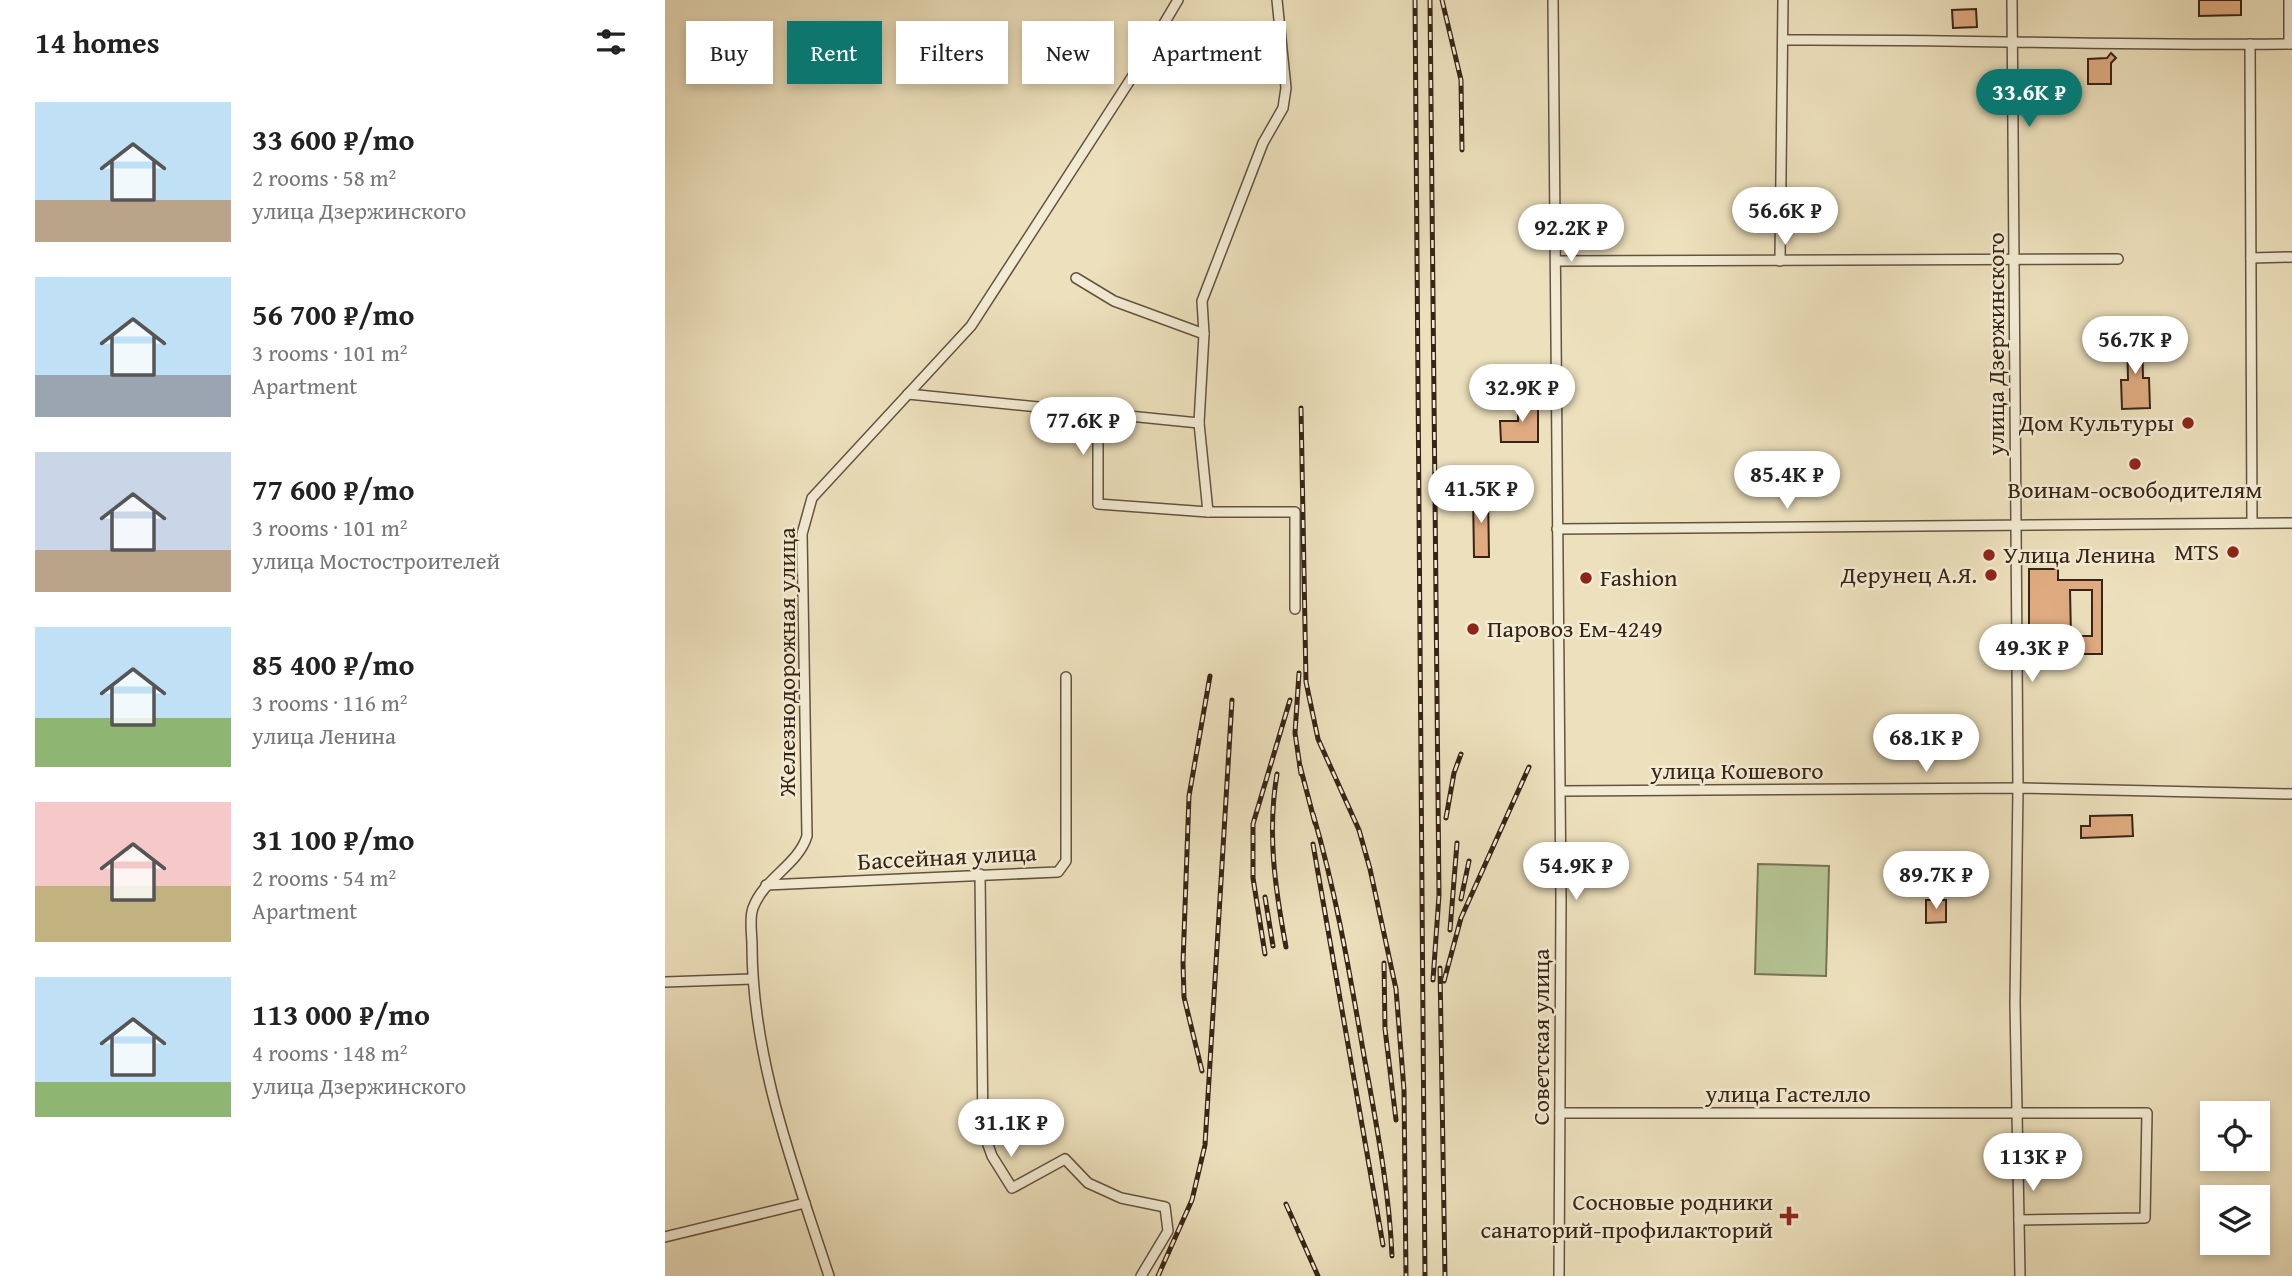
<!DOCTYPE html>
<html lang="en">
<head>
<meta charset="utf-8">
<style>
	:root { --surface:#fff; --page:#f2f2f2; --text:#222; --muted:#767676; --accent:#0f766e }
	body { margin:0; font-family:"Gentium Book Plus",serif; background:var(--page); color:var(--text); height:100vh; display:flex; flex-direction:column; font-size:26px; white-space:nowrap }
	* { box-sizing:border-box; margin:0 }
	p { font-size:23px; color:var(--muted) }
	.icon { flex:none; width:38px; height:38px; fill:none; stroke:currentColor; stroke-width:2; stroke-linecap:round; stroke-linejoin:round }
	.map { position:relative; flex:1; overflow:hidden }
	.drawer { display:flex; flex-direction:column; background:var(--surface); width:665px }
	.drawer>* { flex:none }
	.guide { position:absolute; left:21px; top:21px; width:665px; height:63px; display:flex; gap:14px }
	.tools { position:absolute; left:1535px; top:1101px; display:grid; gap:14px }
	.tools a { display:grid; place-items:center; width:70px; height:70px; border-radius:0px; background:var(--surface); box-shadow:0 4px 10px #0003; font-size:35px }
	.price { position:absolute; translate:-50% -60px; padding:0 16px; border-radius:24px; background:#fff; color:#222; font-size:23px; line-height:46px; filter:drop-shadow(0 2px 4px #0008) }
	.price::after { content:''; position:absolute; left:50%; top:42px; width:21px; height:16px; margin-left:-10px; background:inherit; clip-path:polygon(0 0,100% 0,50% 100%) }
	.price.on { background:var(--accent); color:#fff }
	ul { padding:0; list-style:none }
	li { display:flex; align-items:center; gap:21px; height:175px; padding:0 35px }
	li span { display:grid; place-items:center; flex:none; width:196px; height:140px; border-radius:0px; color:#555 }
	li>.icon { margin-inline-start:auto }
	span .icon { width:84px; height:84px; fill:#fffc; stroke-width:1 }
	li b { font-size:30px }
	h2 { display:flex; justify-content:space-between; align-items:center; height:84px; padding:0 35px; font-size:30px }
	.chip { padding:0 24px; border-radius:0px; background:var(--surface); box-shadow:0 4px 10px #0003; font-size:24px; line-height:63px }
	.chip.on { background:var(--accent); color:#fff }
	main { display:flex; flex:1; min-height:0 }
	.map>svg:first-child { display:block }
	.green { fill:#b5c393; stroke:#767455; stroke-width:2 }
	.building { fill:#e0ab81; stroke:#372417; stroke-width:2; fill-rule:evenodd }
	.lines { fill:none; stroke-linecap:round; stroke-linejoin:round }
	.minor-casing { stroke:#645340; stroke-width:12 }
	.minor { stroke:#f3ecd4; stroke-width:9 }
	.rail-casing { stroke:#372417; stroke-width:5 }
	.rail { stroke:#f3ecd4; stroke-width:2.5; stroke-dasharray:8; stroke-linecap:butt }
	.poi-dot { fill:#8f2418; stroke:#f3ecd4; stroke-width:2.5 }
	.labels { text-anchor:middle; stroke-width:5; stroke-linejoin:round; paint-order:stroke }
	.street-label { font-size:24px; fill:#372417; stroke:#f3ecd4 }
	.poi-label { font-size:24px; fill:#372417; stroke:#f3ecd4; text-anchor:end }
</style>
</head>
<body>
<main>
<section class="drawer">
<h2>14 homes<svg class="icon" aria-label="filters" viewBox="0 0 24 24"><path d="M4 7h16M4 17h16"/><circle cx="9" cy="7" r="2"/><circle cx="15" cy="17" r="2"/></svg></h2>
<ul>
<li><span style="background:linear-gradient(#bfe0f5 70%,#b9a48a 0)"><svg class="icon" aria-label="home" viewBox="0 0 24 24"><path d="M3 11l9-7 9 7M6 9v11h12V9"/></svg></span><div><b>33 600 ₽/mo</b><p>2 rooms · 58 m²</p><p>улица Дзержинского</p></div></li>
<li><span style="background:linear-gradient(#bfe0f5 70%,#9aa5b1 0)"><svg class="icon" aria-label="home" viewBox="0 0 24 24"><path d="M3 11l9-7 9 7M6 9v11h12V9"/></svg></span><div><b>56 700 ₽/mo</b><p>3 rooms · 101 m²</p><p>Apartment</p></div></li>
<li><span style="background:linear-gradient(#c9d6e8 70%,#b9a48a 0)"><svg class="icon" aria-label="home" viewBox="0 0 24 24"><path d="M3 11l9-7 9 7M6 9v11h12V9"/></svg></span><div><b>77 600 ₽/mo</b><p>3 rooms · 101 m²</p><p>улица Мостостроителей</p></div></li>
<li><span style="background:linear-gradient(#bfe0f5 65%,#8fb573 0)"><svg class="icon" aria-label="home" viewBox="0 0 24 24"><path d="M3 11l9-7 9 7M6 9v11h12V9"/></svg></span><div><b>85 400 ₽/mo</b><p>3 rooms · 116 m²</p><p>улица Ленина</p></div></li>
<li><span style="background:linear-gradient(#f6c9c9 60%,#c2b280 0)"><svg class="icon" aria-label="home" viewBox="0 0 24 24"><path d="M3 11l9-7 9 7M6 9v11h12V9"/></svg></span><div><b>31 100 ₽/mo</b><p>2 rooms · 54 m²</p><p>Apartment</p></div></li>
<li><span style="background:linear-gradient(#bfe0f5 75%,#8fb573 0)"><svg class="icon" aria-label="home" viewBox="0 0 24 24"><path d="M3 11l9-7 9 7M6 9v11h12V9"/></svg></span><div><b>113 000 ₽/mo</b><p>4 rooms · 148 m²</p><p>улица Дзержинского</p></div></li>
</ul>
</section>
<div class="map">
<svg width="1627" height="1276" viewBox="0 0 1627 1276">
	<rect width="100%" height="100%" fill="#ede1bd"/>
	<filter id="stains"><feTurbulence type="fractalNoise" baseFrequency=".00286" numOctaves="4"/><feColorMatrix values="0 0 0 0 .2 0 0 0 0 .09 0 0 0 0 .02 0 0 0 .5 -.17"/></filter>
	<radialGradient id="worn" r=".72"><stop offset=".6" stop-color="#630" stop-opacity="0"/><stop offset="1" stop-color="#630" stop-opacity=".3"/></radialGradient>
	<polygon class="green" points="1093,864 1164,866 1161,976 1090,974"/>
	<g class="building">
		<polygon points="1534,0 1576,0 1576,15 1534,16"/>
		<polygon points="1311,9 1312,27 1288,28 1287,10"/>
		<polygon points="1446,53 1451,58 1446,63 1446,84 1423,84 1423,59 1442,58"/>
		<polygon points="1462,331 1477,331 1478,378 1484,378 1485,408 1457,409 1456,380 1463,380"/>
		<polygon points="853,400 873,400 873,442 836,442 835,421 853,421"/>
		<polygon points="823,493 824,557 809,557 808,494"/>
		<path d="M1364,569h29v11h44v74h-54v-8h-5v-5h-14zM1405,590h22v46h-21z"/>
		<polygon points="1467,815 1468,836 1416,838 1416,826 1425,826 1425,816"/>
		<polygon points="1261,900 1281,900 1281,922 1261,923"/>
	</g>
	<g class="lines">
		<defs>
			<g id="minor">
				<polyline points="888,0 896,900 894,1276"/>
				<polyline points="1347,0 1353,788 1350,1003 1355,1276"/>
				<polyline points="1624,0 1624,44"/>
				<path d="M1119,40c169,-1 338,6 508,4"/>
				<polyline points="1585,44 1587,523"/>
				<polyline points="1586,258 1627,257"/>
				<polyline points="891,261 1453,259"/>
				<polyline points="1115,261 1118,0"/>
				<polyline points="411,278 449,301 539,334"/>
				<polyline points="243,394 534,423"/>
				<polyline points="433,411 433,504 543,512 630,512 630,609"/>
				<polyline points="543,512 534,423 539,334 537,301 598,143 618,108 621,88 612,0"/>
				<polyline points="892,529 1627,523"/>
				<polyline points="896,791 1353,788 1627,794"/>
				<polyline points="315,874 318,1131 327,1156 347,1188 400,1159 423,1183 456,1198 500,1207 503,1231 476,1276"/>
				<polyline points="101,885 393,872 401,861 401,677"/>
				<polyline points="0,982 87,979"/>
				<polyline points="895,1113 1482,1113 1480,1218 1354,1220"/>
				<polyline points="0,1237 140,1203"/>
				<path d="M164,1276c-35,-107 -77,-217 -77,-331 0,-11 -3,-27 1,-37 11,-30 45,-43 54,-72l-5,-302 10,-36 159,-172 163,-252 44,-74"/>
			</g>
		</defs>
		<use href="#minor" class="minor-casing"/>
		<use href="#minor" class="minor"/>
		<defs>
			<g id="rail">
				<polyline points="750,0 760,1276"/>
				<polyline points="765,0 774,895 768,980"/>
				<polyline points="777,0 796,80 797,150"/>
				<polyline points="636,408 641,682 653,739 694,830 705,869 731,989 739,1090 741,1276"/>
				<polyline points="634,673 630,733 636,774"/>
				<polyline points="635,766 650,823"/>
				<path d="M612,774c-10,59 -2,114 9,173"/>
				<path d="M648,814c23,78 36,156 50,236 12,68 26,136 29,206"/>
				<polyline points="781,818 789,773 796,754"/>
				<polyline points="648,844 718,1245"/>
				<polyline points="600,897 608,946"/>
				<polyline points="796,899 804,861"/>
				<polyline points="785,930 792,843"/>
				<polyline points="600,954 588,878 588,824 625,700"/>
				<polyline points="719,963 720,1029 731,1120"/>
				<polyline points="775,968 780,1276"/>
				<polyline points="779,981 796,918 864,767"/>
				<polyline points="537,1071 519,997 518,963 524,796 545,676"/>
				<polyline points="621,1204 653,1276"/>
				<polyline points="493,1276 527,1200 540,1145 567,700"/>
			</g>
		</defs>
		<use href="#rail" class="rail-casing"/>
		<use href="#rail" class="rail"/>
	</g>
	<g class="poi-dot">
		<circle cx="1523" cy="423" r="7"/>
		<circle cx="1470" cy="464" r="7"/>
		<circle cx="1568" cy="552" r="7"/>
		<circle cx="1324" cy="555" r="7"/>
		<circle cx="1326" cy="575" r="7"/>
		<circle cx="921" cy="578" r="7"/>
		<circle cx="808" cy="629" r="7"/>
		<path d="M1120.5 1205.5h7v7h7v7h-7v7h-7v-7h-7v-7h7z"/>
	</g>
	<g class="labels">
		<g class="street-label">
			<text transform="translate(1331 344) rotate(-90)" y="8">улица Дзержинского</text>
			<text transform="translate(122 662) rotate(-90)" y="8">Железнодорожная улица</text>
			<text x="1072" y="779">улица Кошевого</text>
			<text transform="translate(282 857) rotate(-3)" y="8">Бассейная улица</text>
			<text transform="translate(876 1037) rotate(-90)" y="8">Советская улица</text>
			<text x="1123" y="1102">улица Гастелло</text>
		</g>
		<g class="poi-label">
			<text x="1509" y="431">Дом Культуры</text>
			<text x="1470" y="498" text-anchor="middle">Воинам-освободителям</text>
			<text x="1554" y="560">MTS</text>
			<text x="1338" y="563" text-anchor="start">Улица Ленина</text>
			<text x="1312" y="583">Дерунец А.Я.</text>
			<text x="935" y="586" text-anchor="start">Fashion</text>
			<text x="822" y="637" text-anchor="start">Паровоз Ем-4249</text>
			<text x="1108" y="1210">Сосновые родники<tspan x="1108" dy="28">санаторий-профилакторий</tspan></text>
		</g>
	</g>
	<rect width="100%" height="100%" filter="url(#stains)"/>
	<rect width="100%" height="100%" fill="url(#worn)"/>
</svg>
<div class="tools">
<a><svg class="icon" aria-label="locate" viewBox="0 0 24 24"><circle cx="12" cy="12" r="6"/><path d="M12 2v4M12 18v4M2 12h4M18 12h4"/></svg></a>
<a><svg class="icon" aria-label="layers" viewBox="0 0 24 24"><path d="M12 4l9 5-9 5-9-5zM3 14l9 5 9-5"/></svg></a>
</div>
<b class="price on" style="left:1364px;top:129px">33.6K ₽</b>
<b class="price" style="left:1120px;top:247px">56.6K ₽</b>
<b class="price" style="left:906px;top:264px">92.2K ₽</b>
<b class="price" style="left:1470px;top:376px">56.7K ₽</b>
<b class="price" style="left:857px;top:424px">32.9K ₽</b>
<b class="price" style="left:418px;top:457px">77.6K ₽</b>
<b class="price" style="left:1122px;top:511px">85.4K ₽</b>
<b class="price" style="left:816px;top:525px">41.5K ₽</b>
<b class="price" style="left:1367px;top:684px">49.3K ₽</b>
<b class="price" style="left:1261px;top:774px">68.1K ₽</b>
<b class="price" style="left:911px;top:902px">54.9K ₽</b>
<b class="price" style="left:1271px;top:911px">89.7K ₽</b>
<b class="price" style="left:346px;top:1159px">31.1K ₽</b>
<b class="price" style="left:1368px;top:1193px">113K ₽</b>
<div class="guide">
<a class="chip">Buy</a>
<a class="chip on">Rent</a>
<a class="chip">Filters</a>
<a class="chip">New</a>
<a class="chip">Apartment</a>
</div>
</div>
</main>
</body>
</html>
